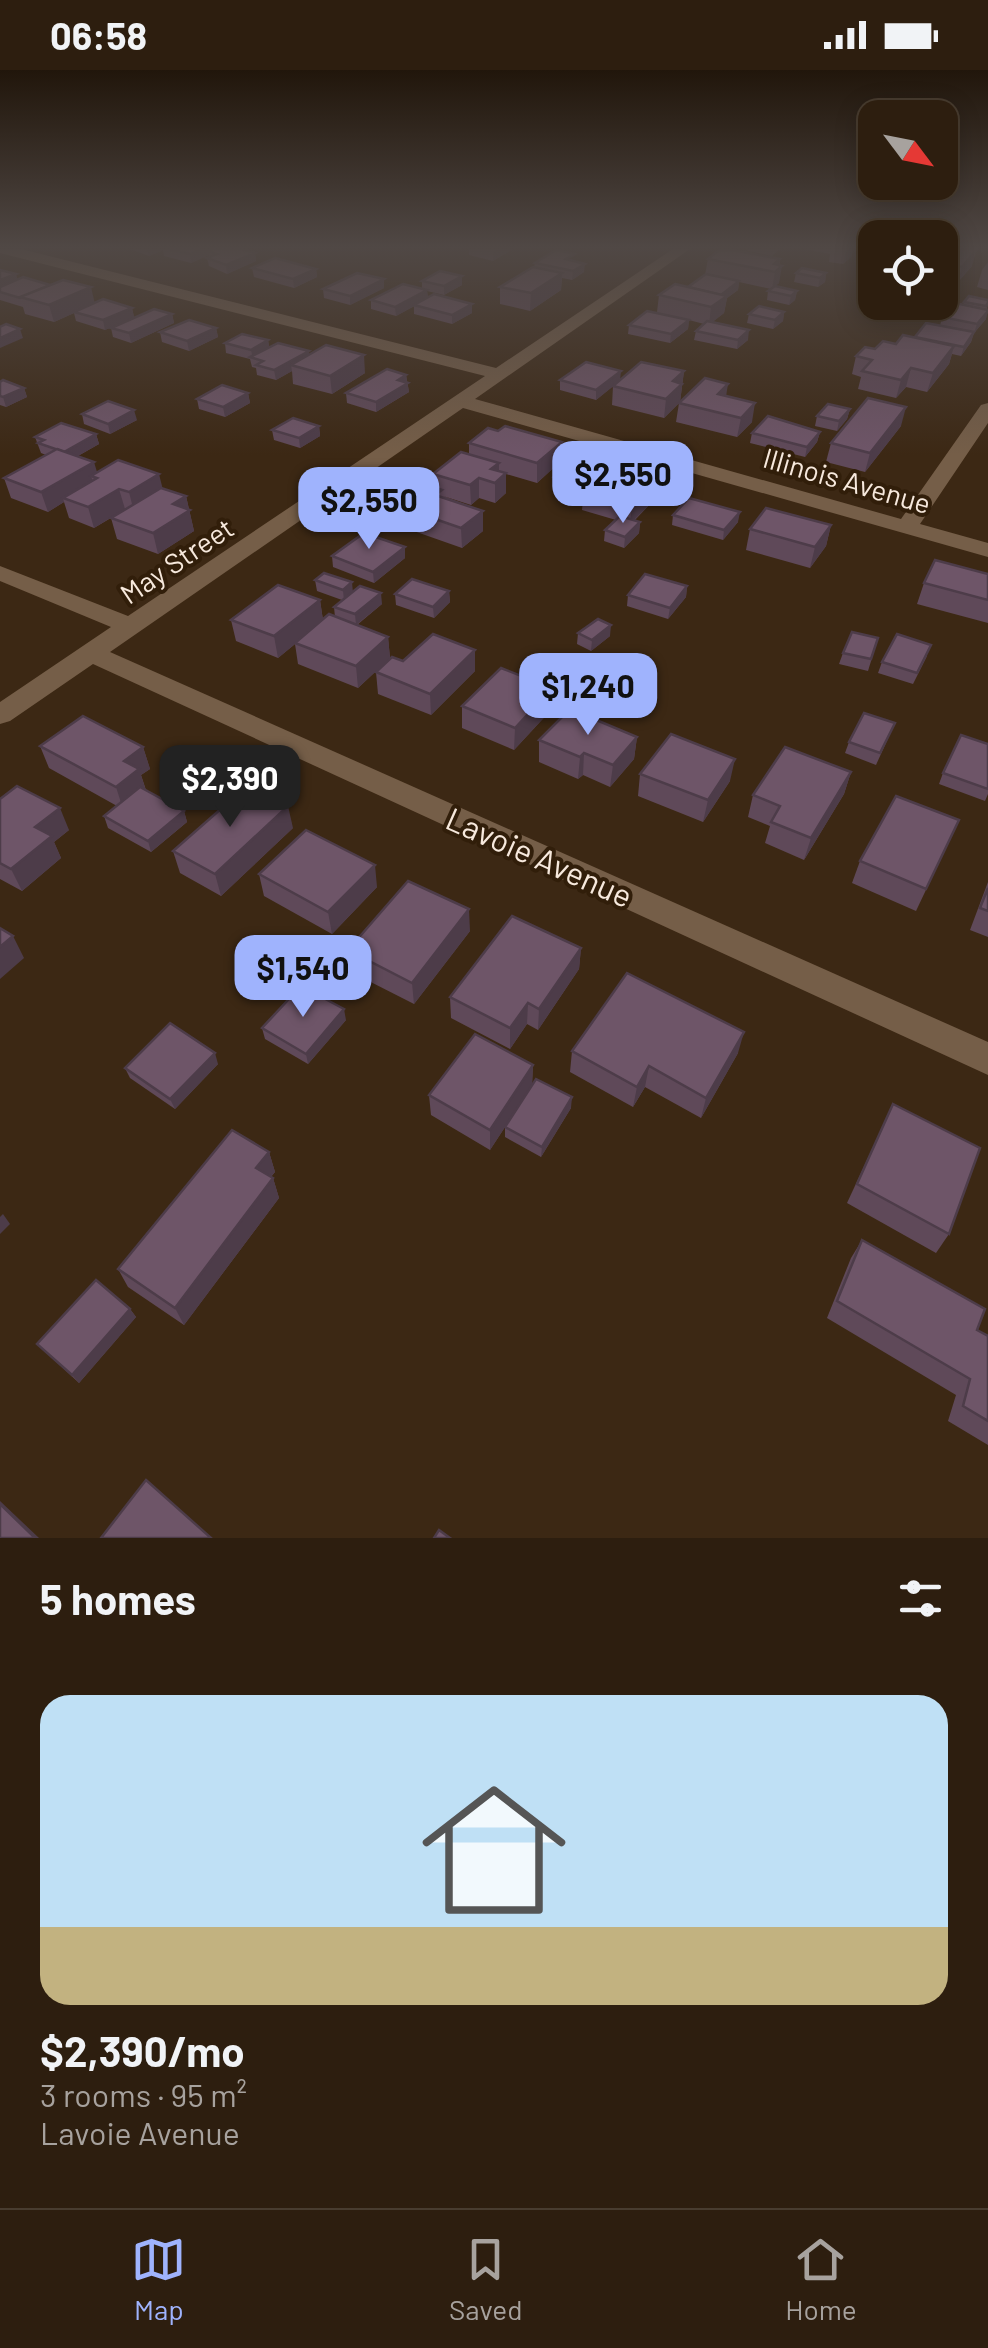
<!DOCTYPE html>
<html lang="en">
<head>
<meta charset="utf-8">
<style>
	:root { --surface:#2d1e0f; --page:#352718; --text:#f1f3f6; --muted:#a7a29e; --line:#483c2f; --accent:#9fb3fd }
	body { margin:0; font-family:Barlow,sans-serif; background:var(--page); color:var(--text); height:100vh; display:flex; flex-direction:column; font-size:38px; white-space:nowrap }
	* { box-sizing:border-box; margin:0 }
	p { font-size:32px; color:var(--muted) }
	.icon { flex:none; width:55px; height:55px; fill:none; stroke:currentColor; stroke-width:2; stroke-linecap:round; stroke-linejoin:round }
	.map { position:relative; height:1468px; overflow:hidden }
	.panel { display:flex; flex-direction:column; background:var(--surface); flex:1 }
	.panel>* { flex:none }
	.needle { width:65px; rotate:122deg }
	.tools { position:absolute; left:858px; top:30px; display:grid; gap:20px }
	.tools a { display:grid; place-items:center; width:100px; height:100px; border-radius:20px; background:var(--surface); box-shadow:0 5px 25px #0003,0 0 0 2px var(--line); font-size:50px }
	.price { position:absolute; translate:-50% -85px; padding:0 22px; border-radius:20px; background:var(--accent); color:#111; font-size:32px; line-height:65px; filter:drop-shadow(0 2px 5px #0008) }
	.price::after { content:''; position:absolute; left:50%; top:60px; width:30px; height:22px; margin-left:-15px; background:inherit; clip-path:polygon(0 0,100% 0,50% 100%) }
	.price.on { background:#222; color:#fff }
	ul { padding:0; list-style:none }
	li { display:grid; align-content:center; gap:20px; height:530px; padding:0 40px }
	li span { display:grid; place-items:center; height:310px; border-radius:30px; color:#555 }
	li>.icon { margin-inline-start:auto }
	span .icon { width:180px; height:180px; fill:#fffc; stroke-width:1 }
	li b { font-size:42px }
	h2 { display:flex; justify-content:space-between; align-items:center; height:120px; padding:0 40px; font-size:42px }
	.status { display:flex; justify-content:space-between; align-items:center; height:70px; padding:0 50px; background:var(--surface); direction:ltr }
	.status svg { height:28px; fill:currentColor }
	.dock { display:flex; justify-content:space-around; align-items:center; height:140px; border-top:2px solid var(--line); background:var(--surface); font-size:28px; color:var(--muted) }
	.dock a { display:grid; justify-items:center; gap:5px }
	.dock .on { color:var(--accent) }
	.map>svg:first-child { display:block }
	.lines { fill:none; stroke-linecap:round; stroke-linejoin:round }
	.street { fill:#755e48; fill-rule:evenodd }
	.wall { fill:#5f4959 }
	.shaded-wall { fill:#4d3c49 }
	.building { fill:#6e5568; stroke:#4d3c49; stroke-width:2.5 }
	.labels { text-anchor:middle; stroke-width:8; stroke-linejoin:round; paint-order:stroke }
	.far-street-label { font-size:28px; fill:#f7e9dd; stroke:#311e0a }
	.street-label { font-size:32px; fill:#f7e9dd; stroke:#311e0a }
</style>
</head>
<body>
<div class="status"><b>06:58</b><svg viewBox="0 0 49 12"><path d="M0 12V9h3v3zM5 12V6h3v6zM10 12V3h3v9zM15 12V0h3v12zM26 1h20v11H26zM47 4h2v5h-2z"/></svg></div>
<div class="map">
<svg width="988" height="1468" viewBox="0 0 988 1468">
	<rect width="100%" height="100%" fill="#3c2814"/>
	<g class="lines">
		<polygon class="street" points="0,179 21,179 496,298 673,179 690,179 475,329 901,449 981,335 988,333 988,353 920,454 988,473 988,487 463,338 110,582 988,972 988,1005 93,594 10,651 0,654 0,632 111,557 0,511 0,496 128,546 485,306 0,183"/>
	</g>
	<g class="wall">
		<polygon points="130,179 211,179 255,183 256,191 227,204 209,196 207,188 209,185 191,193 164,186 163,180 149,186"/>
		<polygon points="469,179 513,179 493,191 469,185"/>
		<polygon points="749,179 780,179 772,186 748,181"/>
		<polygon points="805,179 853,179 851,187 843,194 829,192 830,184"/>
		<polygon points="875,179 875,196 864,194 866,185"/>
		<polygon points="940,179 972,196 957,213 940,210"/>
		<polygon points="708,189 780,189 779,213 775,216 797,221 795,230 789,235 767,230 768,221 771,219 739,212 738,220 727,228 724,243 712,252 748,270 737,279 694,270 696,261 704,254 689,250 688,259 670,273 628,264 629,255 657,242 659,225 688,217 705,205"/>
		<polygon points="575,191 584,202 572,210 562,208 561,220 530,241 500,234 500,217 534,197 535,193"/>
		<polygon points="988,192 988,220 977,217 982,200"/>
		<polygon points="252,198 316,199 317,207 294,218 254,207"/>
		<polygon points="0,200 16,204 17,210 95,233 132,238 134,247 105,260 76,251 74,243 54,252 25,244 23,237 0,230"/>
		<polygon points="796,203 826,203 825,212 818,217 794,212"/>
		<polygon points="384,209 384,218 350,235 324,228 323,219"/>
		<polygon points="422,211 462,215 444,225 427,221 428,228 472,243 452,254 414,244 414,236 396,246 371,239 371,230 422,219"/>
		<polygon points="988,230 986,249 974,263 971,272 961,286 952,284 949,294 927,322 906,317 896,328 858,319 861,307 852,304 856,286 915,267 940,256 942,247 963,235 964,232"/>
		<polygon points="784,242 783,251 773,259 747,253 749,244"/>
		<polygon points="172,244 174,253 131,273 113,267 111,258"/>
		<polygon points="216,258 218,267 189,281 162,272 160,262"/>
		<polygon points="268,270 269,277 309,281 309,285 365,303 332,324 293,314 292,301 276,310 257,305 256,298 252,297 250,289 226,283 225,273"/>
		<polygon points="684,301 680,332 726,326 752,352 737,367 676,352 679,333 664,348 612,335 613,316 596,330 560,320 560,310 620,309"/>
		<polygon points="406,305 409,322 376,342 347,333 346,323"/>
		<polygon points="0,312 24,318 27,327 6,337 0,335"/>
		<polygon points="248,323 250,333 225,347 199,339 197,329"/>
		<polygon points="850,339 847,349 837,361 815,356 817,346"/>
		<polygon points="82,344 137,350 110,364 84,354"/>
		<polygon points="319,356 320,366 300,378 274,370 272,360"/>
		<polygon points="901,356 865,402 826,392 831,373"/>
		<polygon points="820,362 817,372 805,387 750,373 752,363"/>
		<polygon points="96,364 99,374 78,386 97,402 163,418 186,426 194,461 158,484 117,469 111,448 126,439 94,458 69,448 64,432 48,442 11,428 4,408 46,385 41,383 35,367"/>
		<polygon points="469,373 561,391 537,413 506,404 506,423 495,433 479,428 471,435 443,426 483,441 483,461 462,478 391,453 389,433 434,417 433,404 469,384"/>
		<polygon points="593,402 592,412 653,431 634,451 640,452 639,463 624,478 604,471 605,460 616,450 582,440 584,420 590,413 573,425 554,417 554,407"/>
		<polygon points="673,445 738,452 723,470 672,455"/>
		<polygon points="831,455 826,476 810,498 746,480 750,459"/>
		<polygon points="332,486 405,488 374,513 333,497"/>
		<polygon points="988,504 988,553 917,534 924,513"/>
		<polygon points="315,510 353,521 382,534 357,555 388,567 390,588 358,618 298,594 295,574 278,588 236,571 231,550 320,530 323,550 335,547 334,537 342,530 317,521"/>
		<polygon points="687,516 686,527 668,549 627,536 628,525"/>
		<polygon points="449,521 450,532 434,548 396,535 395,524"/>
		<polygon points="578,563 610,566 591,581 577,574"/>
		<polygon points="878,568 868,601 839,594 843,583"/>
		<polygon points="475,580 475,601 431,645 378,624 376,602 403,591"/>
		<polygon points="927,586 913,614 878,603 882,592"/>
		<polygon points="552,618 551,640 514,680 462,658 462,636"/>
		<polygon points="895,653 876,695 845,683 849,672"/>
		<polygon points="637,667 634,689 610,717 583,705 578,709 539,692 539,670"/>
		<polygon points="988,674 988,724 985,731 939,714 943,703"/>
		<polygon points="40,676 143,677 150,699 141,705 146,720 184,741 187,752 151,782 108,758 104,746 117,736 49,698"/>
		<polygon points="851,702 844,724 804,790 765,773 770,756 748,747 753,725"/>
		<polygon points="640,704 730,711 703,752 638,726"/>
		<polygon points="0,729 69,760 54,772 61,788 22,821 0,809"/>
		<polygon points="959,750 916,841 852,813 860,791"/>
		<polygon points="293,758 221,826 180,803 173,781"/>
		<polygon points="259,804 377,817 332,864 264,826"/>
		<polygon points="988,812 988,867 970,860"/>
		<polygon points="470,861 414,934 351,902 348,880"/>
		<polygon points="581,878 579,899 538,960 527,954 510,979 451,948 450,927"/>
		<polygon points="346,950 308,994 265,969 262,958"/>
		<polygon points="572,981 738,983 701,1048 645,1017 633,1037 570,1002"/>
		<polygon points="218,994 175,1039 130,1008 125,998"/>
		<polygon points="533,995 532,1015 571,1038 541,1087 505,1067 505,1057 490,1080 431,1045 429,1025"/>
		<polygon points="893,1034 949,1164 936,1183 847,1133"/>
		<polygon points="269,1082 275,1102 271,1107 273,1108 279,1128 184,1255 128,1217 118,1199"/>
		<polygon points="862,1170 977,1260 988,1266 988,1375 948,1351 956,1325 827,1248 851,1188"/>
		<polygon points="130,1239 136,1247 79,1313 37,1274"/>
	</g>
	<g class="shaded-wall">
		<polygon points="147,179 163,179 163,180 149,186"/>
		<polygon points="202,179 211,179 212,182 208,181 209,185 191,193 190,184"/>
		<polygon points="498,179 513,179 493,191 493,182"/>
		<polygon points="846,179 853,179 851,187 843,194"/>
		<polygon points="977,179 972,196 957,213 962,197"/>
		<polygon points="255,183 256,191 227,204 226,195"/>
		<polygon points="780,189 778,200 782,196 779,213 772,219 775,202 774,194"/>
		<polygon points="585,194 584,202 572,210 573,201"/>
		<polygon points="316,199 317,207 294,218 293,209"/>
		<polygon points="562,203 561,220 530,241 531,223"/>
		<polygon points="826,203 825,212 818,217 820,208"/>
		<polygon points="16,204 18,213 0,220 0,210"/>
		<polygon points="462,206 462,215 444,225 444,216"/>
		<polygon points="384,209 384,218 350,235 350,226"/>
		<polygon points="739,211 738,220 727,228 724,243 709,255 711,237 721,225"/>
		<polygon points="91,217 95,234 74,242 74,243 54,252 49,235"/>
		<polygon points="427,220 428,229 396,246 395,237"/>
		<polygon points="797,221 795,230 789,235 791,226"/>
		<polygon points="472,234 472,243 452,254 452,245"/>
		<polygon points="132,238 134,247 105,260 103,250"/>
		<polygon points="988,241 986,249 974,263 977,254"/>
		<polygon points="784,242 783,251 773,259 775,250"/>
		<polygon points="172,244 174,253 131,273 129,263"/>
		<polygon points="689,250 688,259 670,273 671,264"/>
		<polygon points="216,258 218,267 189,281 187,271"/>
		<polygon points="20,259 23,268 0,278 0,268"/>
		<polygon points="749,260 748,270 737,279 738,270"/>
		<polygon points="974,262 971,272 961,286 964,277"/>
		<polygon points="268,270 270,280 253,289 251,280"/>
		<polygon points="954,276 949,294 927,322 933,303"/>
		<polygon points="309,281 310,291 291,295 292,301 276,310 274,300"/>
		<polygon points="364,285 365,303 332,324 330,306"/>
		<polygon points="911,298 906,317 896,328 901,310"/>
		<polygon points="621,301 620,311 596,330 596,320"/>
		<polygon points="684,301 680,332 664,348 666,329 673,311"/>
		<polygon points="406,305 409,322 376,342 376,332 398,310"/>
		<polygon points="728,314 725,333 715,343 718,324"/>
		<polygon points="24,318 27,327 6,337 3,327"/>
		<polygon points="248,323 250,333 225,347 223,337"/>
		<polygon points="755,333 752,352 737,367 741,348"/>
		<polygon points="906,337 901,356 865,402 870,383"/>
		<polygon points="850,339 847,349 837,361 839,351"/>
		<polygon points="134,340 137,350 110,364 108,354"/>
		<polygon points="319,356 320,366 300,378 299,368"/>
		<polygon points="820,362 817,372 805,387 807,377"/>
		<polygon points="96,364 99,374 67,392 64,382"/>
		<polygon points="562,372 561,391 537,413 537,393"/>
		<polygon points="94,392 100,412 97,408 91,406 94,415 63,428 64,432 48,442 41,422"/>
		<polygon points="499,393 499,409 506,403 506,423 495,433 495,413 491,399"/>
		<polygon points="593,402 592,412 573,425 573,414"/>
		<polygon points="159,404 164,424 134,442 129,422"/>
		<polygon points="479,408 479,428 471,435 470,415"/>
		<polygon points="656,411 653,431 630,454 632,434"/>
		<polygon points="119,419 125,439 94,458 88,437"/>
		<polygon points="186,426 194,461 158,484 153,463 173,434"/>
		<polygon points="483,441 483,461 462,478 461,458"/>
		<polygon points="740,442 738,452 723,470 724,460"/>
		<polygon points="640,452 639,463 624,478 625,467"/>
		<polygon points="831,455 826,476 810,498 815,477"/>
		<polygon points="405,477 405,488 374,513 373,502"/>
		<polygon points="352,512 353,523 344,531 343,520"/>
		<polygon points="687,516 686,527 668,549 670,538"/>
		<polygon points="449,521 450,532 434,548 433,537"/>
		<polygon points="381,523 382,534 356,555 355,544"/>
		<polygon points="320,530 323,551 278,588 274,566"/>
		<polygon points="611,555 610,566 591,581 592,570"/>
		<polygon points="388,567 390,588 358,618 356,596"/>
		<polygon points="475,580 475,601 431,645 430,624"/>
		<polygon points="552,618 551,640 514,680 515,658"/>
		<polygon points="637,667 634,689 610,717 613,695"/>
		<polygon points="143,677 150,699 141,705 146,721 123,739 116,717 124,691"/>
		<polygon points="584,683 583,705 578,709 580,687"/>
		<polygon points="735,689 730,711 703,752 708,730"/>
		<polygon points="851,702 844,724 804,790 811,768"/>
		<polygon points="288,736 293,758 221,826 215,804"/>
		<polygon points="60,738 69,760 54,772 61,788 22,821 11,799 35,757"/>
		<polygon points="184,741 187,752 151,782 148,771"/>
		<polygon points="375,795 377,817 332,864 328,842"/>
		<polygon points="469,839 470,861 414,934 412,913"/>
		<polygon points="13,866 24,888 0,909 0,877"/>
		<polygon points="581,878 579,899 538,960 539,939"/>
		<polygon points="528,933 527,954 510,979 510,958"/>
		<polygon points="344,939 346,950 308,994 306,984"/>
		<polygon points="744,962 738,983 701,1048 706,1028"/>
		<polygon points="215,983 218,994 175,1039 170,1029"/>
		<polygon points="533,995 532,1016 490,1080 490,1060"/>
		<polygon points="649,996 645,1017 633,1037 637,1017"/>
		<polygon points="572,1027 571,1038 541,1087 542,1077"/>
		<polygon points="269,1082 275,1102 262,1117 256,1098"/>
		<polygon points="273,1108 279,1128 184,1255 175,1238"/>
		<polygon points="3,1144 10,1154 0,1164 0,1147"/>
		<polygon points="130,1239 136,1247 79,1313 72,1305"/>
		<polygon points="0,1431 39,1468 35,1468 0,1434"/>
	</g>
	<g class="building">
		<polygon points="168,179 202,179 190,184"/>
		<polygon points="213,179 241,179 255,183 226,195 207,188 217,184 208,181"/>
		<polygon points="873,179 875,179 875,187 866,185"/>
		<polygon points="940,179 977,179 962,197 940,193"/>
		<polygon points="556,180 575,184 566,189 585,194 573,201 535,193"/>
		<polygon points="732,180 780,189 774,194 782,196 775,202 708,189 718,181"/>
		<polygon points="275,188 316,199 293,209 252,198"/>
		<polygon points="533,197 562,203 531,223 500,217"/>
		<polygon points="802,198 826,203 820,208 796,203"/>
		<polygon points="0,200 16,204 0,210"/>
		<polygon points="440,201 462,206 444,216 422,211"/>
		<polygon points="357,203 384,209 350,226 323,219"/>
		<polygon points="706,204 739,211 721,225 688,217"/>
		<polygon points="23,207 50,215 20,228 0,222 0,217"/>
		<polygon points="63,210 91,217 49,235 20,227"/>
		<polygon points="403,214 427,220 395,237 371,230"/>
		<polygon points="675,214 727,226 711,237 659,225"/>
		<polygon points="775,216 797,221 791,226 768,221"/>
		<polygon points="434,224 472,234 452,245 414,235"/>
		<polygon points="969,226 988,230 988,233 986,236 964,232"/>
		<polygon points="103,229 132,238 103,250 74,242"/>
		<polygon points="955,233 988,240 988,241 977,254 942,247"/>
		<polygon points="759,236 784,242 775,250 749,244"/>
		<polygon points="154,239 172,244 129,263 111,258"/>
		<polygon points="647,241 689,250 671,264 629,255"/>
		<polygon points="189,250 216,258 187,271 160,262"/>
		<polygon points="707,251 749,260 738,270 696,261"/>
		<polygon points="926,253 974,262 964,277 915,267"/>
		<polygon points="6,254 20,259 0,268 0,257"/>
		<polygon points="242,264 268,270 251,280 225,273"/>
		<polygon points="903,265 954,276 933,303 911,298 901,310 862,301 872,290 856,286 865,277 875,279 883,271 896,274"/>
		<polygon points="278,273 309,281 274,300 256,295 263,291 250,287"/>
		<polygon points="326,275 364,285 330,306 291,295"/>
		<polygon points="586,292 621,301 596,320 560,310"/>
		<polygon points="641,292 684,301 673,311 682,314 666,329 613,316"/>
		<polygon points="387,299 406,305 398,310 408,313 376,332 346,323"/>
		<polygon points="705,308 728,314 718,324 755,333 741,348 679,333"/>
		<polygon points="3,310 24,318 3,327 0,326 0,312"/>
		<polygon points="222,315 248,323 223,337 197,329"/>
		<polygon points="868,328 906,337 870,383 831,373"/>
		<polygon points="108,331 134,340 108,354 82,344"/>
		<polygon points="828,334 850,339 839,351 817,346"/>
		<polygon points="768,346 820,362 807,377 752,363"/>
		<polygon points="293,348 319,356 299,368 272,360"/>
		<polygon points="61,353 96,364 64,382 38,373 44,370 35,367"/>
		<polygon points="505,356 562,372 537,393 469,373 488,358 498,361"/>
		<polygon points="57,379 94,392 41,422 4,408"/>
		<polygon points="461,382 499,393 491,399 506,403 495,413 479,408 470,415 433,404"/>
		<polygon points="118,390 159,404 129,422 119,419 88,437 63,428 97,408 91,406"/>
		<polygon points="575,394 593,402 573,414 554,407"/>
		<polygon points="608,397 656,411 632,434 584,420"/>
		<polygon points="418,412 442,420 435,425 483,441 461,458 389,433"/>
		<polygon points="161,418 186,426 173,434 190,440 153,463 111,448"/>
		<polygon points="689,428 740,442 724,460 673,445"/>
		<polygon points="766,438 831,455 815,477 750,459"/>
		<polygon points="620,446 640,452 625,467 605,460"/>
		<polygon points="364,463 405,477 373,502 332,486"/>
		<polygon points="935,490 988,504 988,530 924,513"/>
		<polygon points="324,503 352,512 343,520 315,510"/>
		<polygon points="645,504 687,516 670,538 628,525"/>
		<polygon points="412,509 449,521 433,537 395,524"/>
		<polygon points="278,515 320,530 274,566 231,550"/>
		<polygon points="360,516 381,523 355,544 334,537"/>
		<polygon points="329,544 388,567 356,596 295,573"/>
		<polygon points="598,549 611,555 592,570 578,563"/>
		<polygon points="852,562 878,568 871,589 843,583"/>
		<polygon points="433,564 475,580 430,624 376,602 392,587 403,591"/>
		<polygon points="897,564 931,575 917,603 882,592"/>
		<polygon points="501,598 552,618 515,658 462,636"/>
		<polygon points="570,639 637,667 613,695 584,683 580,687 539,670"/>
		<polygon points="864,643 895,653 880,683 849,672"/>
		<polygon points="83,646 143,677 124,691 139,699 116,717 40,676"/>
		<polygon points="671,664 735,689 708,730 640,704"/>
		<polygon points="961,665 988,674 988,719 943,703"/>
		<polygon points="785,677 851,702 811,768 771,752 780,736 753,725"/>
		<polygon points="17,716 60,738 35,757 52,766 11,799 0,793 0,729"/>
		<polygon points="247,716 288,736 215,804 173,781"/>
		<polygon points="140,717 184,741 148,771 104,746"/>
		<polygon points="896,726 959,750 926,819 860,791"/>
		<polygon points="306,760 375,795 328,842 259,804"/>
		<polygon points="408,811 469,839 412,913 348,880"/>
		<polygon points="988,818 988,841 980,838"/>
		<polygon points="512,846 581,878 539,939 528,933 510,958 450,927"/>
		<polygon points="0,858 13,866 0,877"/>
		<polygon points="627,903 744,962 706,1028 649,996 637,1017 572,981"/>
		<polygon points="301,916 344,939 306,984 262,958"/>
		<polygon points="170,953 215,983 170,1029 125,998"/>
		<polygon points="475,964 533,995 490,1060 429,1025"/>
		<polygon points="536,1009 572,1027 542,1077 505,1057"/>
		<polygon points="893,1034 980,1078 949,1164 857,1114"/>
		<polygon points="232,1060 269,1082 256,1098 273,1108 175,1238 118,1199"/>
		<polygon points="862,1170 985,1239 977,1260 988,1266 988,1351 963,1336 970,1309 837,1231"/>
		<polygon points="96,1210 130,1239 72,1305 37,1274"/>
		<polygon points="146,1410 211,1468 101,1468"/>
		<polygon points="0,1434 35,1468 0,1468"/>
		<polygon points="439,1460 450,1468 434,1468"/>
	</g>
	<linearGradient id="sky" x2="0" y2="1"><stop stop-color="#21160b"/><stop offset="0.46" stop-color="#504845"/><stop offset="1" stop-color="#504845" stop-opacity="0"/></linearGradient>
	<rect width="988" height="385" fill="url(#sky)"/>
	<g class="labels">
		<g class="far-street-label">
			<text transform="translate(847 411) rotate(16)" y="10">Illinois Avenue</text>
			<text transform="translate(177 491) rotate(-34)" y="10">May Street</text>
		</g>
		<g class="street-label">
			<text transform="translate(539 788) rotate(24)" y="11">Lavoie Avenue</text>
		</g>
	</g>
</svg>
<div class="tools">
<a><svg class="needle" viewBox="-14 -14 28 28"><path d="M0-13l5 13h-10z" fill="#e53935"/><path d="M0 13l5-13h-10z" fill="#a7a29e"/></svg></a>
<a><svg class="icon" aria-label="locate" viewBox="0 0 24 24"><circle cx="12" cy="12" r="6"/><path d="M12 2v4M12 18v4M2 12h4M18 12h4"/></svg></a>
</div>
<b class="price" style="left:623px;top:456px">$2,550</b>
<b class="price" style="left:369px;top:482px">$2,550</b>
<b class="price" style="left:588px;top:668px">$1,240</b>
<b class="price on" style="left:230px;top:760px">$2,390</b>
<b class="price" style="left:303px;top:950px">$1,540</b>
</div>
<section class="panel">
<h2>5 homes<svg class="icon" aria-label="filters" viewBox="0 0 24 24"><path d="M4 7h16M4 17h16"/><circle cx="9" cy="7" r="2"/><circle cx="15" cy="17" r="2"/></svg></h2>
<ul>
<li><span style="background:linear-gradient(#bfe0f5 75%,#c2b280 0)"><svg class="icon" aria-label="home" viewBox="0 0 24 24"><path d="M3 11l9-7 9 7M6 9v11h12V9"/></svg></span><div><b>$2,390/mo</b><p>3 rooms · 95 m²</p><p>Lavoie Avenue</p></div></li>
</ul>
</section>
<nav class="dock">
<a class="on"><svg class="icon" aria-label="map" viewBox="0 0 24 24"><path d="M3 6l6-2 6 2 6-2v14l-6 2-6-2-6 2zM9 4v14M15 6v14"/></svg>Map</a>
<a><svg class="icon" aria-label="saved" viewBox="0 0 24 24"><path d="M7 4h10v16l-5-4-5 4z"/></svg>Saved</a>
<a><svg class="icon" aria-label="home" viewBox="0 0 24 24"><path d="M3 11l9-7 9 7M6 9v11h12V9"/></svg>Home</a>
</nav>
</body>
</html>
